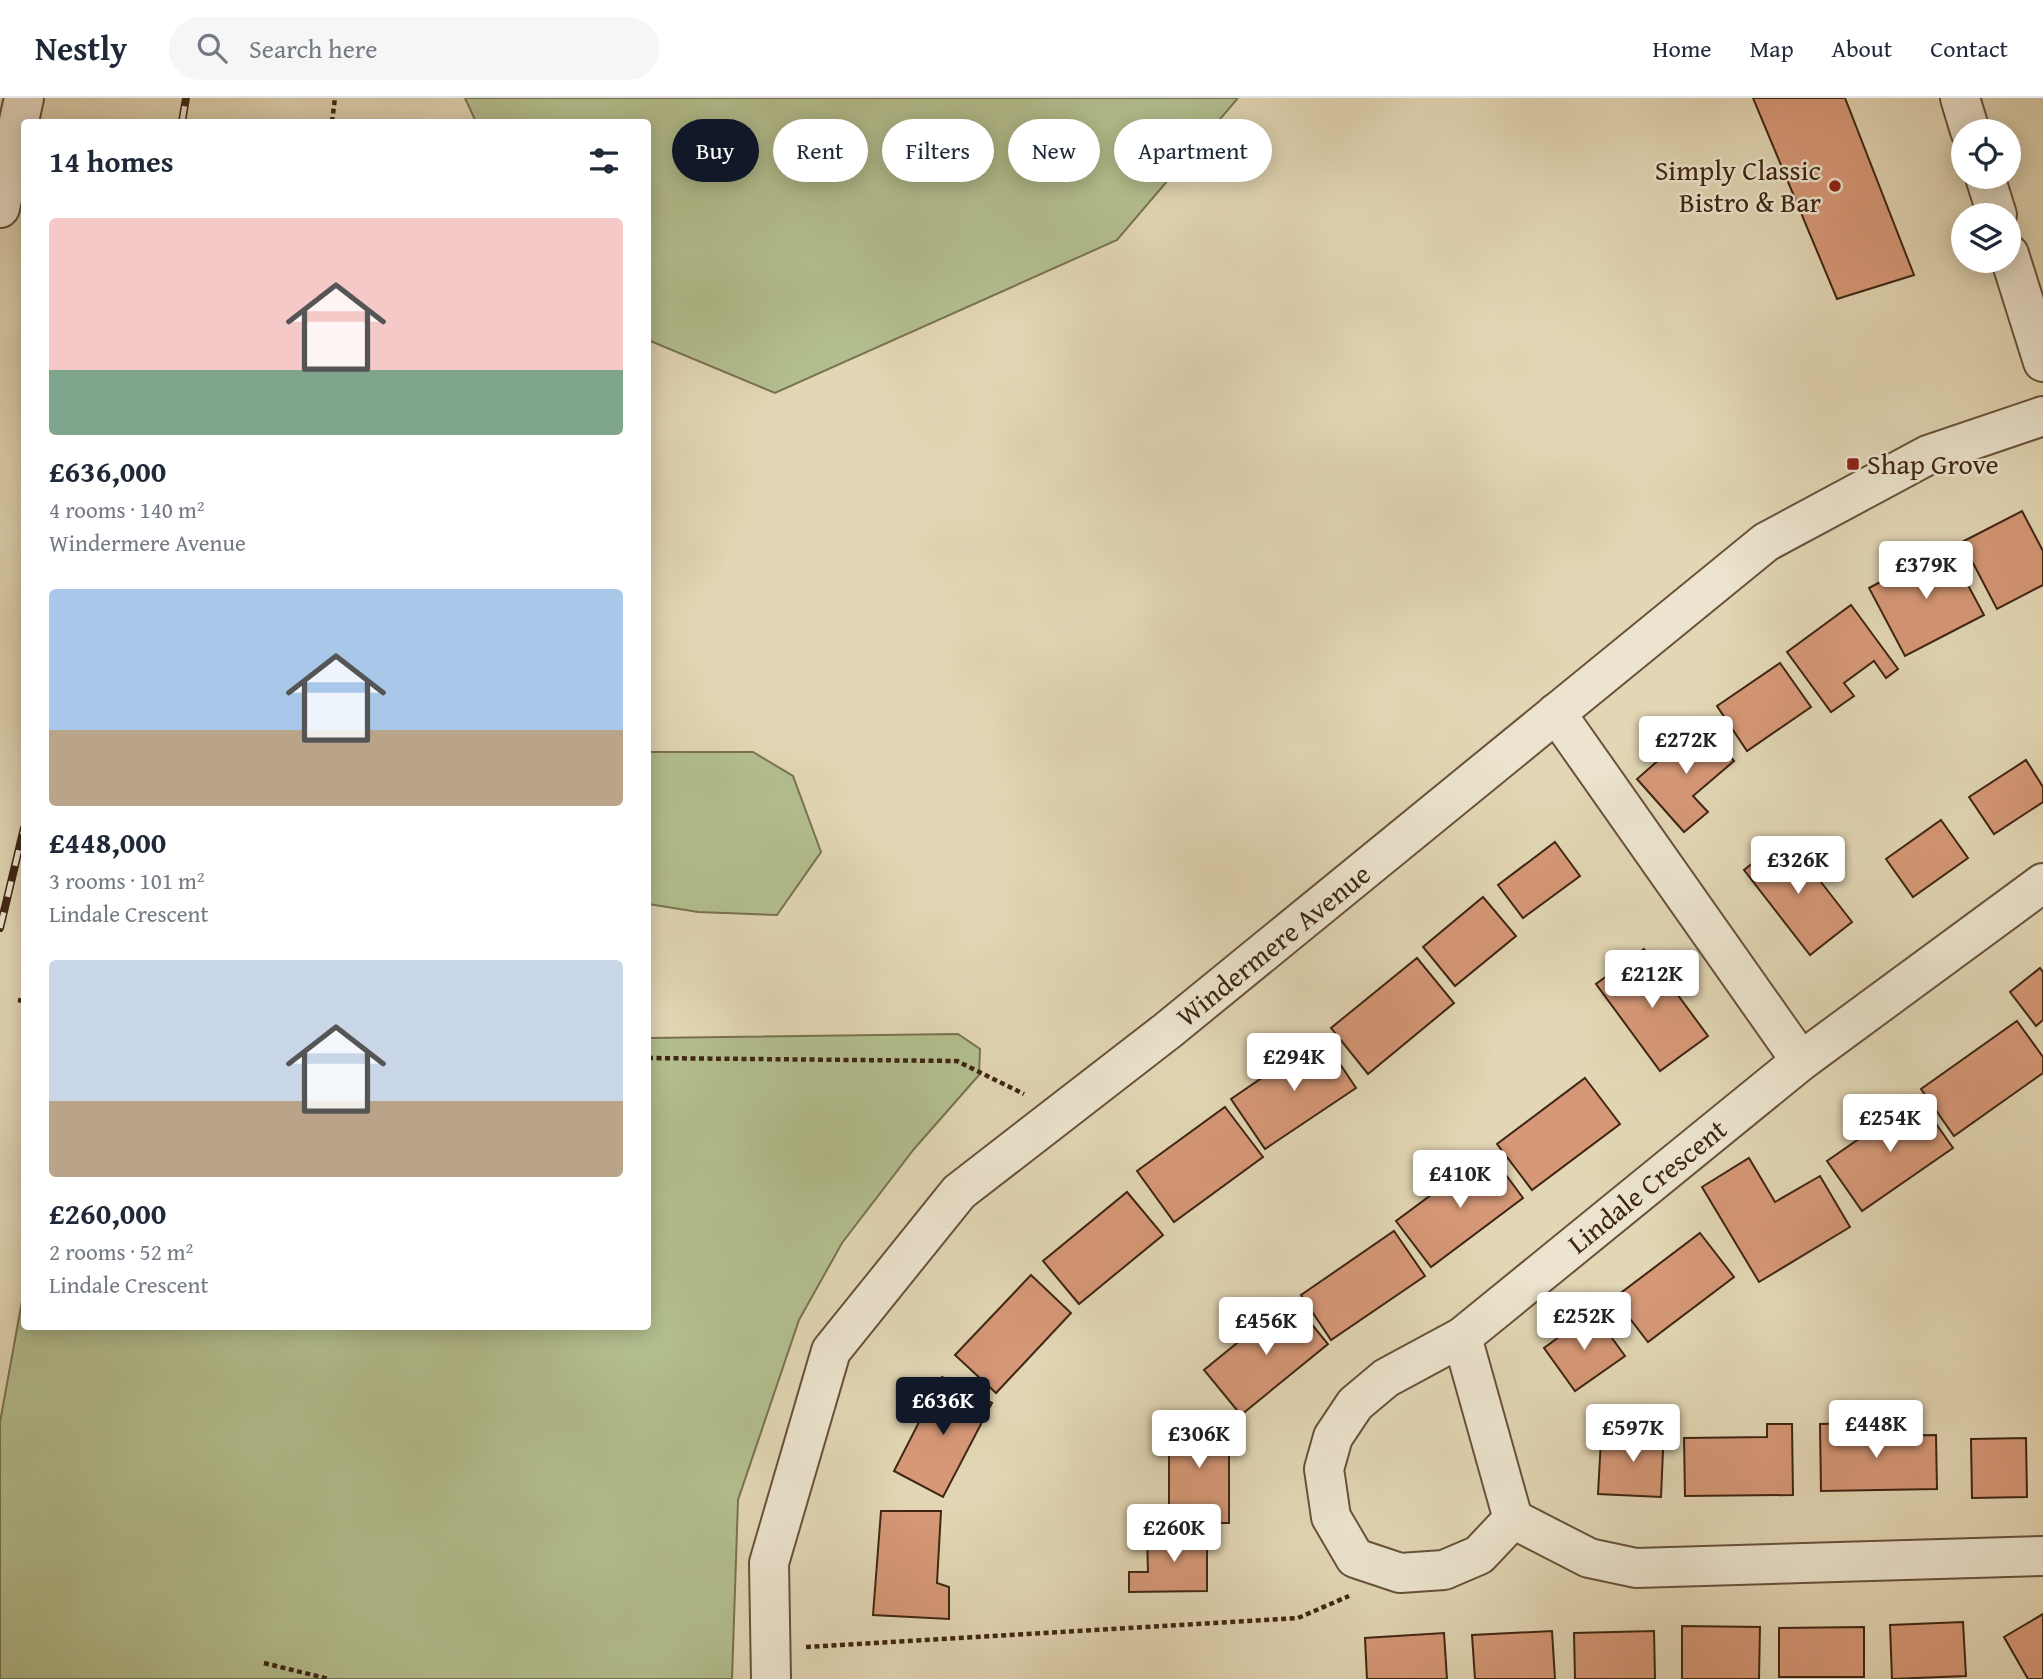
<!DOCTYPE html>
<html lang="en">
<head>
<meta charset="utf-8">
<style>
	:root { --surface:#fff; --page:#f6f6f7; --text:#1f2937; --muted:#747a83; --line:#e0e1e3; --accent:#111827 }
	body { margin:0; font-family:"Gentium Book Plus",serif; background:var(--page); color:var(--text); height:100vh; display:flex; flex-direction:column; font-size:26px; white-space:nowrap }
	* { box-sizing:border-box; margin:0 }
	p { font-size:23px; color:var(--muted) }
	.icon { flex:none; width:38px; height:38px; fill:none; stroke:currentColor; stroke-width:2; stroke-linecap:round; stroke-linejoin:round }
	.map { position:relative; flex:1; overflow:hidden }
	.details { position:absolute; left:21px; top:21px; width:630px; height:1211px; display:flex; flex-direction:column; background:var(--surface); border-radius:7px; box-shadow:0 4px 18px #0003 }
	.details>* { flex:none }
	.top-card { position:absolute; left:672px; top:21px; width:665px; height:63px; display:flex; gap:14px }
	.buttons { position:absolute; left:1951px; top:21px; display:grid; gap:14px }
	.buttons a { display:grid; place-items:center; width:70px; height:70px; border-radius:50%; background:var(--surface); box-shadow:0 4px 18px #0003; font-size:35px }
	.price { position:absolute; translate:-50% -60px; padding:0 16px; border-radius:7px; background:#fff; color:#222; font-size:23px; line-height:46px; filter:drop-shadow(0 2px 4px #0008) }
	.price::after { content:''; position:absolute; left:50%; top:42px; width:21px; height:16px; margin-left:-10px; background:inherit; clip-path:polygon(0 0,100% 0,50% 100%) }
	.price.active { background:var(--accent); color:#fff }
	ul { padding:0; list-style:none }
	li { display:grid; align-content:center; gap:14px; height:371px; padding:0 28px }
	li span { display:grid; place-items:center; height:217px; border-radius:7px; color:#555 }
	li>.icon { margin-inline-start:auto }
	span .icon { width:126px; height:126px; fill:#fffc; stroke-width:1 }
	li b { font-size:30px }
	h2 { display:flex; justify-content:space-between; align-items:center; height:84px; padding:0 28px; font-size:30px }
	.tag { padding:0 24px; border-radius:32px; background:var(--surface); box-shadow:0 4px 18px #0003; font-size:24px; line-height:63px }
	.tag.active { background:var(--accent); color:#fff }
	header { display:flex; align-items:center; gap:42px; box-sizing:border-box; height:98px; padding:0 35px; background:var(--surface); border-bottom:2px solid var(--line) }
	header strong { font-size:33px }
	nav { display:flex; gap:38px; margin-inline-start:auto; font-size:24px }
	.search { width:490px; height:63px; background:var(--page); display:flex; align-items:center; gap:18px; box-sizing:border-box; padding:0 24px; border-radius:38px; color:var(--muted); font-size:26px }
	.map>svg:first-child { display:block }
	.green { fill:#b3be8e; stroke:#797250; stroke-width:2 }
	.building { fill:#d69877; stroke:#3f2613; stroke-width:2 }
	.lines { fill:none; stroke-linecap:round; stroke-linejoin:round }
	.minor-casing { stroke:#68523b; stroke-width:42 }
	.path { stroke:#3f2613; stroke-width:4.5; stroke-dasharray:5 3.5; stroke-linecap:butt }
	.minor { stroke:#ece4ce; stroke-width:38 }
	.rail-casing { stroke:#3f2613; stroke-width:8 }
	.rail { stroke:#ece4ce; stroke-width:5; stroke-dasharray:16; stroke-linecap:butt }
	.poi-dot { fill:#8f2418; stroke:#ece4ce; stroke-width:2.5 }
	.labels { text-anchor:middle; stroke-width:5; stroke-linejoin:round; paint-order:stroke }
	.poi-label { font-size:28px; fill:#3f2613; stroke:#ece4ce; text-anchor:end }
	.street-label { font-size:28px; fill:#3f2613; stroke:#ece4ce }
</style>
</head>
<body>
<header>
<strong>Nestly</strong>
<div class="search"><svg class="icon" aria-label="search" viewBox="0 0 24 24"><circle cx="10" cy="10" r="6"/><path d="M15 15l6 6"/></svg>Search here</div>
<nav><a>Home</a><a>Map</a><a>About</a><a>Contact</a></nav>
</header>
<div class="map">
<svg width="2043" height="1581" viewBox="0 0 2043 1581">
	<rect width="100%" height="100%" fill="#e2d6b4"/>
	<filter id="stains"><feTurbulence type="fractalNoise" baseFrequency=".00286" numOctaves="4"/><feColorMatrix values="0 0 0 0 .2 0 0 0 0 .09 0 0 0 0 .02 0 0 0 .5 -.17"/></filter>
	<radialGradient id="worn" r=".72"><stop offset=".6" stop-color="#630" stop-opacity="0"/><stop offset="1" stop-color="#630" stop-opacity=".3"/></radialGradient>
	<g class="green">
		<polygon points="465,0 1238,0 1117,142 775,295 648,242 648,24 476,24"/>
		<polygon points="648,654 753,654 793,678 821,754 777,817 698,814 648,806"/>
		<polygon points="958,936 980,951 979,977 914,1051 842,1145 799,1222 738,1402 732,1581 0,1581 0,1324 24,1192 24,1228 648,1228 648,940"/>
	</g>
	<g class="building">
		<polygon points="1753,0 1845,0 1914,177 1837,201"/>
		<polygon points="2022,413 2043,453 2043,487 1997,511 1962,444"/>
		<polygon points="1947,448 1984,517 1905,558 1869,490"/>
		<polygon points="1851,507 1898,571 1886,580 1874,563 1844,585 1854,598 1831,614 1787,554"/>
		<polygon points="1780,565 1811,609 1747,653 1717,608"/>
		<polygon points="1701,625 1734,663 1693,698 1708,714 1684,734 1637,681"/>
		<polygon points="2026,662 2043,689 2043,704 1994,736 1969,699"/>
		<polygon points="1941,722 1968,760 1913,799 1886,761"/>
		<polygon points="1786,739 1852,824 1810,857 1744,772"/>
		<polygon points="1555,744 1580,778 1523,820 1498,787"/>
		<polygon points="1483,799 1516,838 1455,888 1423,849"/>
		<polygon points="1644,851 1708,938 1660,973 1596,886"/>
		<polygon points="1417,860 1454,905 1368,976 1331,930"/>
		<polygon points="2040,870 2043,874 2043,922 2036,928 2010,894"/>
		<polygon points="2017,923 2043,959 2043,975 1954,1038 1921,991"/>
		<polygon points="1322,939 1356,990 1265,1051 1231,1001"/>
		<polygon points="1585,980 1620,1026 1532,1092 1497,1046"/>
		<polygon points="1918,1000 1953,1050 1862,1113 1827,1063"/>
		<polygon points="1225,1009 1263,1059 1174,1124 1137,1073"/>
		<polygon points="1489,1054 1523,1100 1431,1169 1396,1123"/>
		<polygon points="1749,1060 1775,1104 1820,1078 1850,1129 1759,1184 1702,1089"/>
		<polygon points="1127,1094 1163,1137 1079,1206 1043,1163"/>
		<polygon points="1394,1133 1425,1178 1331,1242 1301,1197"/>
		<polygon points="1700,1135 1734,1179 1648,1244 1614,1200"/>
		<polygon points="1031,1177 1071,1215 996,1295 955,1257"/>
		<polygon points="1291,1201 1328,1246 1241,1317 1204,1272"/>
		<polygon points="1593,1214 1625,1258 1575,1293 1544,1250"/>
		<polygon points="942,1279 992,1305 943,1399 894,1373"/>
		<rect x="1169" y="1319" width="60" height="106"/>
		<polygon points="1861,1325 1861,1338 1936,1337 1937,1391 1821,1393 1820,1326"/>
		<polygon points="1767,1326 1792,1326 1793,1397 1685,1398 1684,1340 1767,1339"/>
		<polygon points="1629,1329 1664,1330 1661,1399 1598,1396 1601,1341 1628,1343"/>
		<polygon points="2026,1340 2027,1399 1972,1400 1971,1341"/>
		<polygon points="881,1413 941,1413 937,1485 949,1489 949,1521 873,1517"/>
		<polygon points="1207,1435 1207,1493 1129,1494 1129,1474 1148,1474 1147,1436"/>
		<polygon points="2043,1516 2043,1581 2028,1581 2004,1539"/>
		<polygon points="1963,1524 1966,1578 1892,1581 1890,1527"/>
		<polygon points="1682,1528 1760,1529 1759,1581 1682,1581"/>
		<polygon points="1864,1529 1864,1579 1779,1579 1779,1530"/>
		<polygon points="1552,1533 1555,1581 1475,1581 1472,1537"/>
		<polygon points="1654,1533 1655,1581 1575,1581 1574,1535"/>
		<polygon points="1444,1535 1447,1581 1367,1581 1365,1540"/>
	</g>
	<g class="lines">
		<defs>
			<g id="minor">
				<polyline points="1960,0 1970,33"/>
				<polyline points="1985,79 1997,117"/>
				<polyline points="0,110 24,0"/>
				<polyline points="2009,156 2043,264"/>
				<polyline points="1556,615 1801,963"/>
				<polyline points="2043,785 1801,963 1462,1239 1386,1280 1355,1306 1333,1339 1324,1371 1331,1419 1355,1460 1400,1475 1444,1472 1479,1457 1513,1421 1589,1460 1636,1470 2043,1458"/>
				<polyline points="1462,1239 1513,1421"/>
				<polyline points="771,1581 769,1465 831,1253 959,1094 1167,933 1766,444 1928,357 2043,318"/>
			</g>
		</defs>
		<use href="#minor" class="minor-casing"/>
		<g class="path">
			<polyline points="332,24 335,0"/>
			<polyline points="18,902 24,903"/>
			<polyline points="648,960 957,963 1024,996"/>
			<polyline points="806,1549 1298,1520 1349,1498"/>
			<polyline points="264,1565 329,1581"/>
		</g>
		<use href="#minor" class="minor"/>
		<defs>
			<g id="rail">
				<polyline points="182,24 186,0"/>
				<polyline points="0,830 24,730"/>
			</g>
		</defs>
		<use href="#rail" class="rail-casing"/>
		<use href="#rail" class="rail"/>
	</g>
	<g class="poi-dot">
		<circle cx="1835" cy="88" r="7"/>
		<rect x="1846" y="359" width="14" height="14" rx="3.5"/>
	</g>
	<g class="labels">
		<g class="poi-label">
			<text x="1821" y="82">Simply Classic<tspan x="1821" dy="32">Bistro &amp; Bar</tspan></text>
			<text x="1867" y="376" text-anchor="start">Shap Grove</text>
		</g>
		<g class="street-label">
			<text transform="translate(1273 847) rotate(-39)" y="10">Windermere Avenue</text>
			<text transform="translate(1647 1088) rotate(-39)" y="10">Lindale Crescent</text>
		</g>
	</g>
	<rect width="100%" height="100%" filter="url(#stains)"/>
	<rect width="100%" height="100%" fill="url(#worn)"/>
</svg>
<div class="buttons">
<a><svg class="icon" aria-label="locate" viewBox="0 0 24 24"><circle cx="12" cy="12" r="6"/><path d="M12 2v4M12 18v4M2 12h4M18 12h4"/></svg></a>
<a><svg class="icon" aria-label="layers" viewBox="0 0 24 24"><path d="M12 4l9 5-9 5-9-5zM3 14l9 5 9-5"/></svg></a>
</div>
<b class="price" style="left:1926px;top:503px">£379K</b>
<b class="price" style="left:1686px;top:678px">£272K</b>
<b class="price" style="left:1798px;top:798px">£326K</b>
<b class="price" style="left:1652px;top:912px">£212K</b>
<b class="price" style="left:1294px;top:995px">£294K</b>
<b class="price" style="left:1890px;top:1056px">£254K</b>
<b class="price" style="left:1460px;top:1112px">£410K</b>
<b class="price" style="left:1584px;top:1254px">£252K</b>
<b class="price" style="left:1266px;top:1259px">£456K</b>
<b class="price active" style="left:943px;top:1339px">£636K</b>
<b class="price" style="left:1876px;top:1362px">£448K</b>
<b class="price" style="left:1633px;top:1366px">£597K</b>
<b class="price" style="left:1199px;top:1372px">£306K</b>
<b class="price" style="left:1174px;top:1466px">£260K</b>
<div class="top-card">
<a class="tag active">Buy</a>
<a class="tag">Rent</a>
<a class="tag">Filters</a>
<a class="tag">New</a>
<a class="tag">Apartment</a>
</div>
<section class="details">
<h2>14 homes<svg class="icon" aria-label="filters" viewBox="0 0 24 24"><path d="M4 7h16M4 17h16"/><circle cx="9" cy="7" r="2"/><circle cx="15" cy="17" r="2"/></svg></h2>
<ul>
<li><span style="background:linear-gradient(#f6c9c9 70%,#7fa58c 0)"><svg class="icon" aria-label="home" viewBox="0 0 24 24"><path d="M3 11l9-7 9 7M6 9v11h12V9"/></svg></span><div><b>£636,000</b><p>4 rooms · 140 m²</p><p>Windermere Avenue</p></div></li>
<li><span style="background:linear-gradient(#a9c7e8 65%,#b9a48a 0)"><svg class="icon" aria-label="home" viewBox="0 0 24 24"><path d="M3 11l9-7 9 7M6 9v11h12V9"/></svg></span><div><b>£448,000</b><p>3 rooms · 101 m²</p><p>Lindale Crescent</p></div></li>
<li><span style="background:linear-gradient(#c9d6e8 65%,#b9a48a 0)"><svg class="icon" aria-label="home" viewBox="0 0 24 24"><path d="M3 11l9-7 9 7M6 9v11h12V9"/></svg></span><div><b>£260,000</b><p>2 rooms · 52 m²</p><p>Lindale Crescent</p></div></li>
</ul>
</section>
</div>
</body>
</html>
